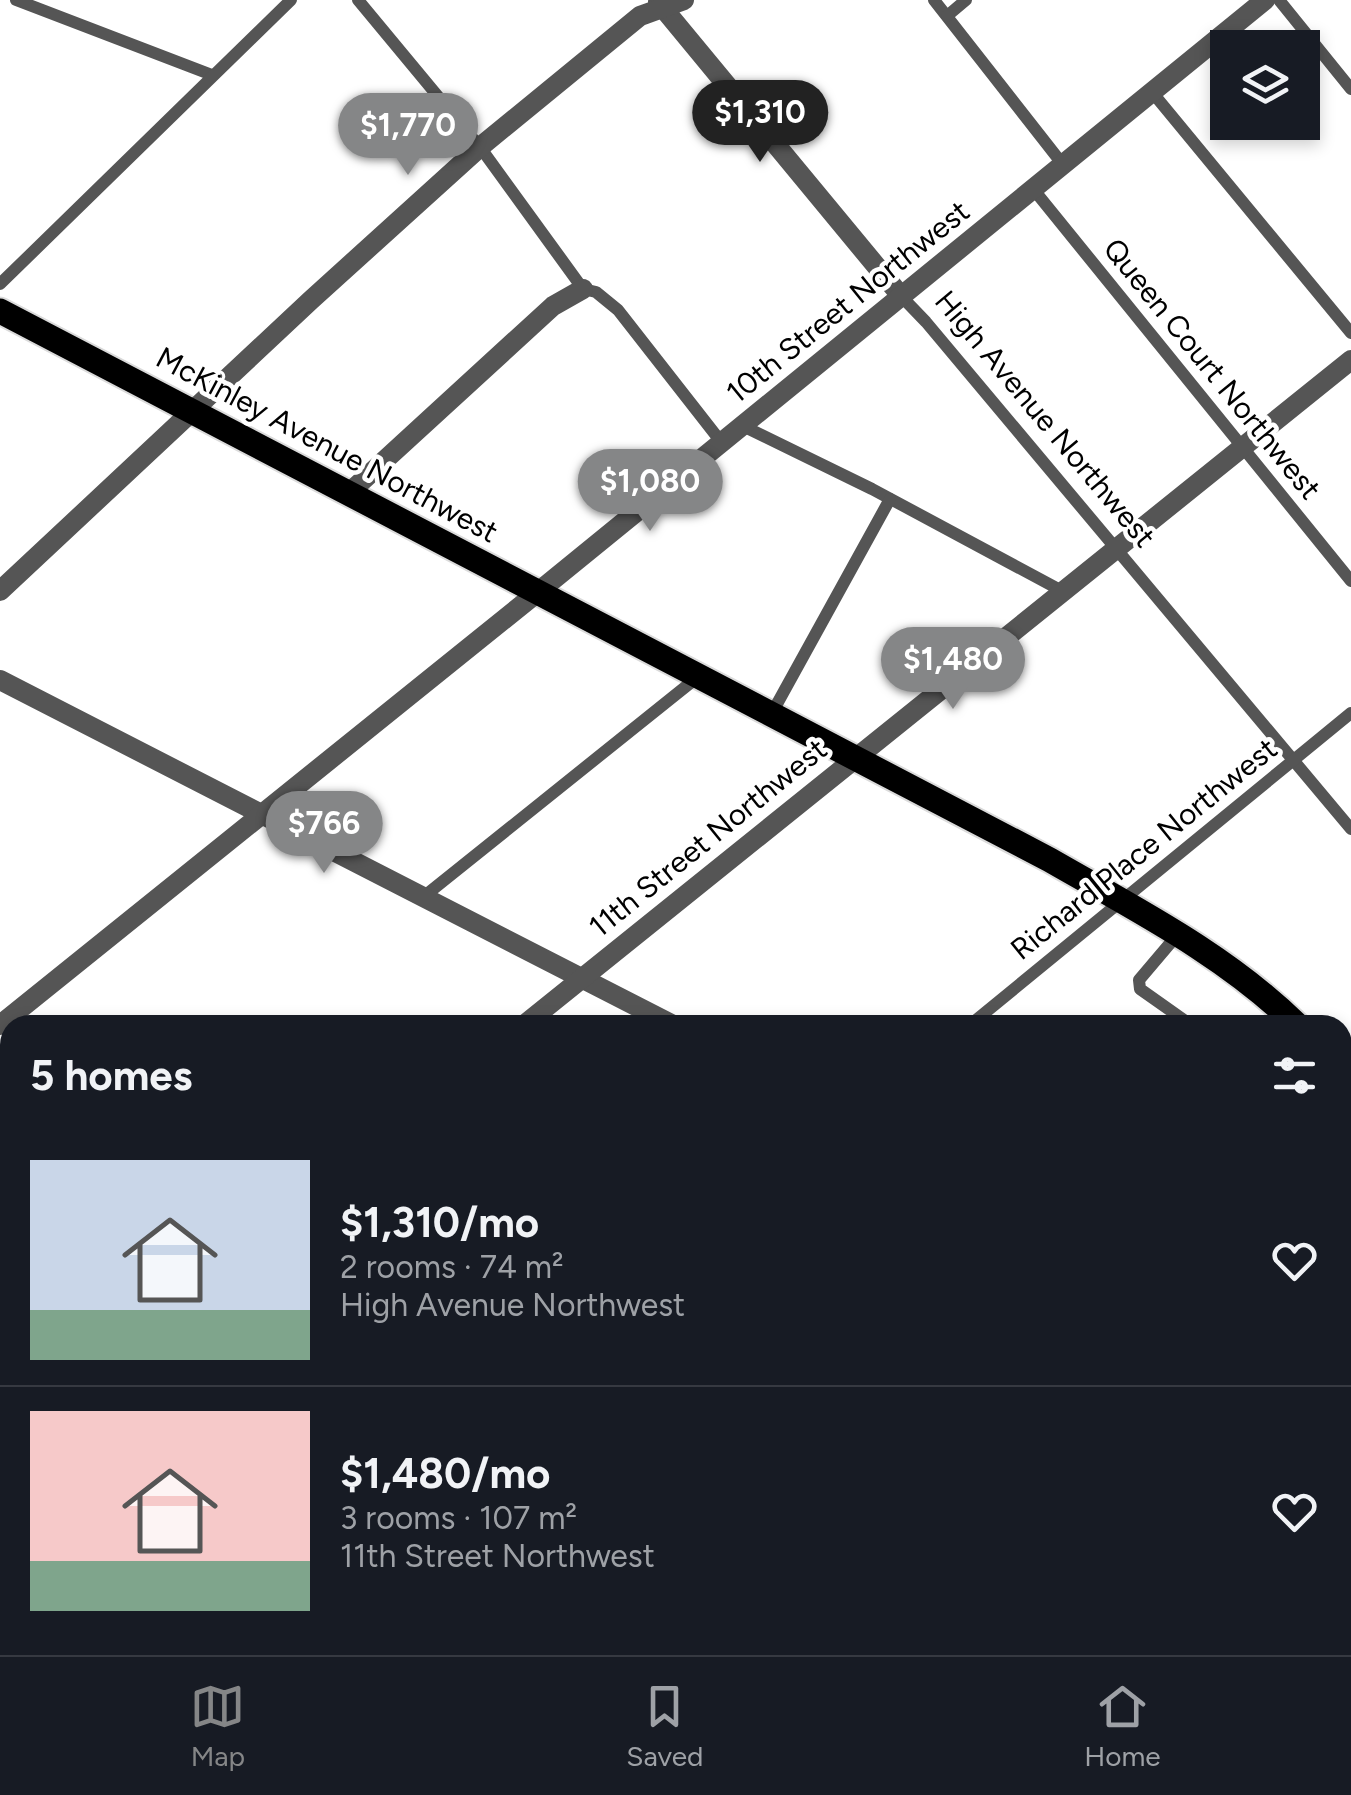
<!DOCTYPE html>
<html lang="en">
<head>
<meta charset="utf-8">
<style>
	:root { --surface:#171b24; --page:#242831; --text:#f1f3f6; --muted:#9ea1a6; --line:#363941; --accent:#858687 }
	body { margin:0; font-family:Figtree,sans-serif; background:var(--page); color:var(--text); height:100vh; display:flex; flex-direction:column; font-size:38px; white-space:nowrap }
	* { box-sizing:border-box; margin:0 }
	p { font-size:32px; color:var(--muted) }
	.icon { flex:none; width:55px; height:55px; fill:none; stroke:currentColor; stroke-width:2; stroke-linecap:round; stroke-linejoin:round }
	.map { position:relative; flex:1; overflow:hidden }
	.drawer { position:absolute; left:0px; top:1015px; width:1352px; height:640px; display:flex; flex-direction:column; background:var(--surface); border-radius:30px 30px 0 0; box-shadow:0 5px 15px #0003 }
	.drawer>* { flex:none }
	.buttons { position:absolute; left:1210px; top:30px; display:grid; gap:20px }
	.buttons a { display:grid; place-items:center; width:110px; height:110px; border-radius:0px; background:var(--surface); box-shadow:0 5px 15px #0003; font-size:50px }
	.price { position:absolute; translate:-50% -85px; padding:0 22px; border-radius:35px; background:var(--accent); color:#fff; font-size:32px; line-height:65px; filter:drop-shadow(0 2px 5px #0008) }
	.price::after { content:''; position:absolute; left:50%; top:60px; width:30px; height:22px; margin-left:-15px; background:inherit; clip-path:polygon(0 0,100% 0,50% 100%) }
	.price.on { background:#222; color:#fff }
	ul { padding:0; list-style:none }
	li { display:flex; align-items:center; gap:30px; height:250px; padding:0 30px }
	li+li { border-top:2px solid var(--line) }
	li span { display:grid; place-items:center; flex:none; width:280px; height:200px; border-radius:0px; color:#555 }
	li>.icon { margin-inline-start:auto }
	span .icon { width:120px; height:120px; fill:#fffc; stroke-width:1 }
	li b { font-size:42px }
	h2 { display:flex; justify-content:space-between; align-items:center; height:120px; padding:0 30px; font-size:42px }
	.menu { display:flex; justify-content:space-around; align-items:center; height:140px; border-top:2px solid var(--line); background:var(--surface); font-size:28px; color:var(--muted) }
	.menu a { display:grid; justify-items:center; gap:5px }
	.menu .on { color:var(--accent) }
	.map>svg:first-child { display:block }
	.building { fill:#c4c4c4 }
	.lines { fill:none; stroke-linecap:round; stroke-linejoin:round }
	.primary-casing { stroke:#dbdbdb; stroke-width:29 }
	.path { stroke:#777; stroke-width:5; stroke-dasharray:2.5 5; stroke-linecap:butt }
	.lane { stroke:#555; stroke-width:12 }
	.street { stroke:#555; stroke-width:20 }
	.secondary { stroke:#222; stroke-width:20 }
	.primary { stroke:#000; stroke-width:25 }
	.labels { text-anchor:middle; stroke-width:9; stroke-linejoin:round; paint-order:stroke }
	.street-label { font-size:30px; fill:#000; stroke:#fff }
</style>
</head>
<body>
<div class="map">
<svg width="1351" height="1655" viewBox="0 0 1351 1655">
	<rect width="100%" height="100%" fill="#fff"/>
	<polygon class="building" points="1342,1409 1351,1419 1351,1613 1342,1620"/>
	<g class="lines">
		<defs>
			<g id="primary">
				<path d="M0,311l1050,549c85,49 176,95 247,165"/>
				<polyline points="1342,1075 1351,1086"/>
				<polyline points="0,1079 10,1084"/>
				<polyline points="1109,1645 1128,1655"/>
			</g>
		</defs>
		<use href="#primary" class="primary-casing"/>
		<polyline class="path" points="0,1189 10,1187"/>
		<g class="lane">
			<polyline points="16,0 212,75"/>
			<polyline points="358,0 480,147 583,289 596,292 618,310 722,443"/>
			<polyline points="934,0 1064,166"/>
			<polyline points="1279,0 1351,89"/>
			<polyline points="947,16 966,0"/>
			<polyline points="1152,92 1351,333"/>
			<polyline points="1034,190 1351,581"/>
			<polyline points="0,284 291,0"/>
			<polyline points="901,296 926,322 1351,829"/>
			<polyline points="743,426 872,489 1064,592"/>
			<polyline points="772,713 890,499"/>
			<polyline points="422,898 699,676"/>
			<polyline points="1178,934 1139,980 1140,989 1191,1025"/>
			<polyline points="970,1025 1351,713"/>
			<polyline points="1342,1298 1351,1308"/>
			<polyline points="1342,1349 1351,1342"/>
			<polyline points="0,1463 10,1473"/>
			<polyline points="0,1563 10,1556"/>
			<polyline points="384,1645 403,1655"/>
			<polyline points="1322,1645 1341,1655"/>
			<polyline points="1339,1654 1351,1644"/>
			<polyline points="171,1655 185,1645"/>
		</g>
		<g class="street">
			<polyline points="658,2 901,296"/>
			<polyline points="350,492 553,306 583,289"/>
			<polyline points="0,591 311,300 480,147 640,16 684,0"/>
			<polyline points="0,680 673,1025"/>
			<polyline points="0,1025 538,592 1265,0"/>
			<polyline points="524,1025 1351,360"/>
		</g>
		<polyline class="secondary" points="618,1655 631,1645"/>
		<use href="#primary" class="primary"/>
	</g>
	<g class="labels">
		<g class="street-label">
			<text transform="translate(848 302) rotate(-39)" y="10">10th Street Northwest</text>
			<text transform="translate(1212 369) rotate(51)" y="10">Queen Court Northwest</text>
			<text transform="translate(1045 419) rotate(50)" y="10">High Avenue Northwest</text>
			<text transform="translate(327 445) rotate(28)" y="10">McKinley Avenue Northwest</text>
			<text transform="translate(708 838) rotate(-39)" y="10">11th Street Northwest</text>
			<text transform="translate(1144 849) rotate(-39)" y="10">Richard Place Northwest</text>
		</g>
	</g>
</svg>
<div class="buttons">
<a><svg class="icon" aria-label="layers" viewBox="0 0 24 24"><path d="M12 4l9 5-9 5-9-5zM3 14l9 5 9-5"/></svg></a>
</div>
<b class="price on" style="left:760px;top:165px">$1,310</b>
<b class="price" style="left:408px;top:178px">$1,770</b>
<b class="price" style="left:650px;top:534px">$1,080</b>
<b class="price" style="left:953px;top:712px">$1,480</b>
<b class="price" style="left:324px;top:876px">$766</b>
<section class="drawer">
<h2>5 homes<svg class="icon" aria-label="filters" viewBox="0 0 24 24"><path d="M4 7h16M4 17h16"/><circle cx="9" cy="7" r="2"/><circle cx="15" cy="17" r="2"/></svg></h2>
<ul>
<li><span style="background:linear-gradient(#c9d6e8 75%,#7fa58c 0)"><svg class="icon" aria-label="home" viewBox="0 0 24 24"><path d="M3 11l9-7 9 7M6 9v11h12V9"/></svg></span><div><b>$1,310/mo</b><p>2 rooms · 74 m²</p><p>High Avenue Northwest</p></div><svg class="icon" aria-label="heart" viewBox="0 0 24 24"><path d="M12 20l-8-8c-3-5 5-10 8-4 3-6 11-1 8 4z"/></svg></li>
<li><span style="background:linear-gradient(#f6c9c9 75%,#7fa58c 0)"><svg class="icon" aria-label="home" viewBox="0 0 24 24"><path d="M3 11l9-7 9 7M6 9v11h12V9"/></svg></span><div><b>$1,480/mo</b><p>3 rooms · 107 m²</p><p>11th Street Northwest</p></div><svg class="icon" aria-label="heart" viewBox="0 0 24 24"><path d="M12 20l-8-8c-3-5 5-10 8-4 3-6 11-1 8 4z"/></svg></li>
</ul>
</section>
</div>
<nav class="menu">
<a class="on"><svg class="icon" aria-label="map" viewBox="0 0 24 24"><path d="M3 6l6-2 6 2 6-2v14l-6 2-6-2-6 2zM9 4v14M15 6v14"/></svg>Map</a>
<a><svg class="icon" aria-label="saved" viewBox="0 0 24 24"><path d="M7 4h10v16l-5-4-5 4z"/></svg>Saved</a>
<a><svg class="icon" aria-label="home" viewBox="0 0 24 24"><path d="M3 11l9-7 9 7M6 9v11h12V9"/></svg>Home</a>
</nav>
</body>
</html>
